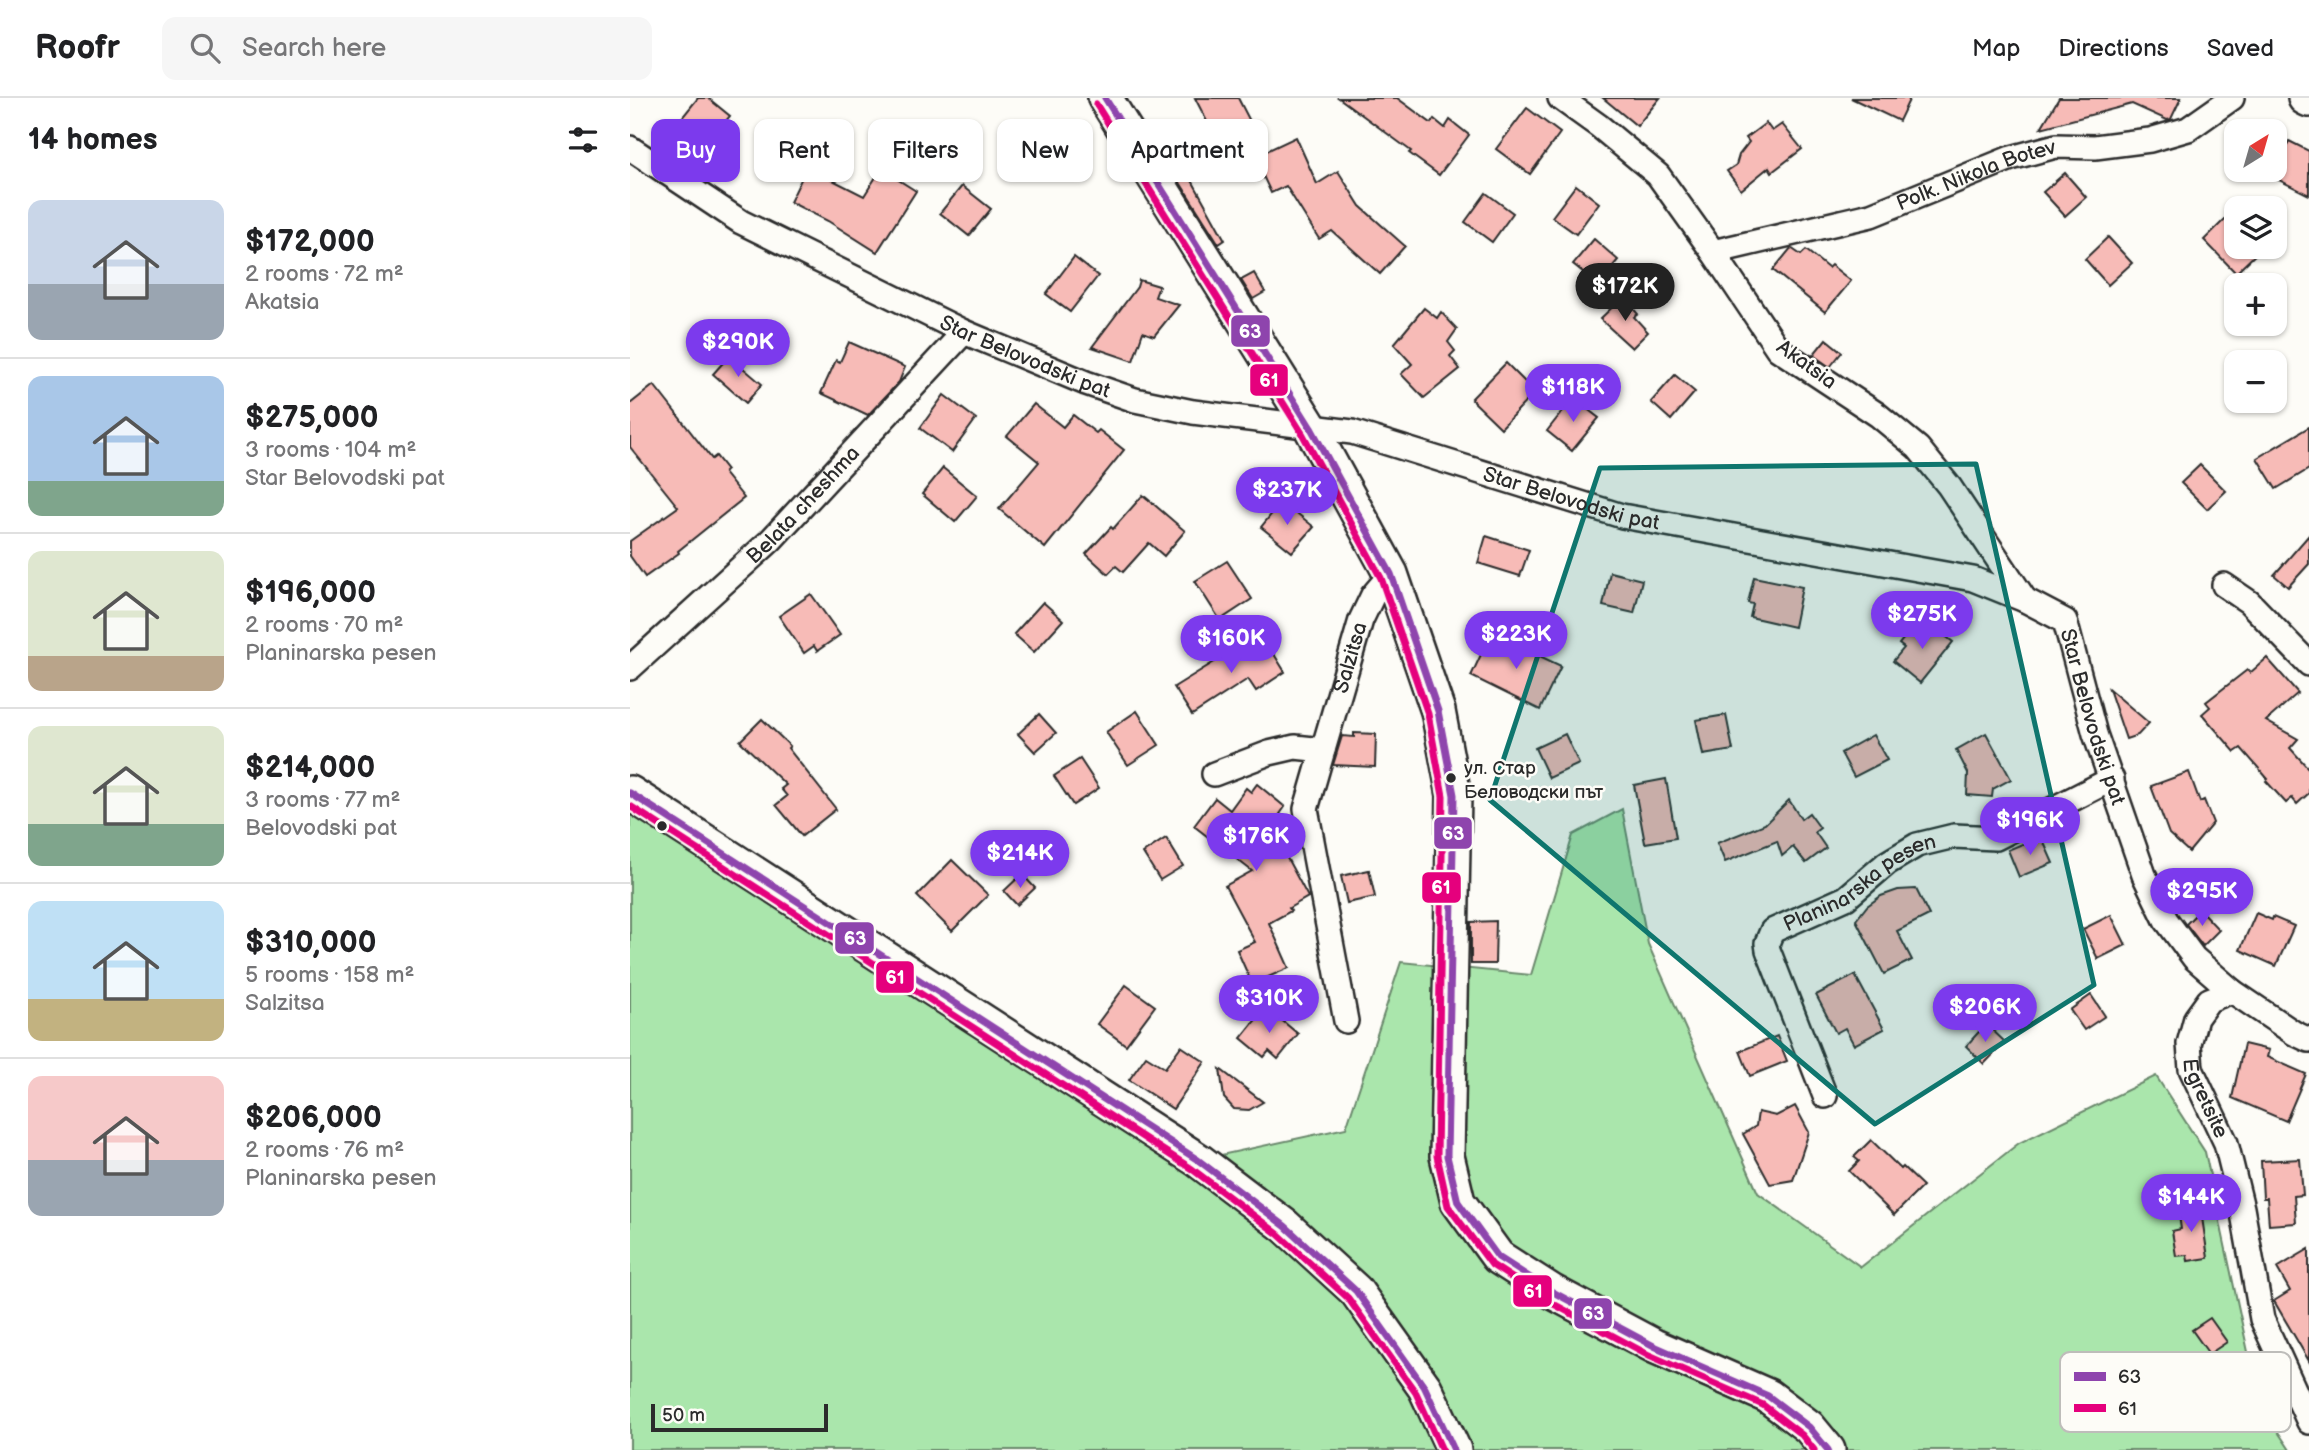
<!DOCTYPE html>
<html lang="en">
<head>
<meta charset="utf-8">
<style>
	:root { --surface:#fff; --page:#f6f6f6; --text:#202124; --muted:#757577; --line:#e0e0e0; --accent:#7c3aed }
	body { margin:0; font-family:"Balsamiq Sans",sans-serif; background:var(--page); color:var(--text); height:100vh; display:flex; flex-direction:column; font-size:26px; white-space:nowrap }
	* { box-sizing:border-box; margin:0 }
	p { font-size:23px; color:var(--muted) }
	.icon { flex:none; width:38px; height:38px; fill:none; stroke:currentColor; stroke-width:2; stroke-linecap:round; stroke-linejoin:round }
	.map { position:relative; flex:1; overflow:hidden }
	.details { display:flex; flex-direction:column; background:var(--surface); width:630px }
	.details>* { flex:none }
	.guide { position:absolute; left:21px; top:21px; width:665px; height:63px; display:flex; gap:14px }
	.needle { width:46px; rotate:37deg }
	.tools { position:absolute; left:1594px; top:21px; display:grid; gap:14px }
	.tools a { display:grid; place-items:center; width:63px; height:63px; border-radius:14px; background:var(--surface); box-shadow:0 2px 5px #0004; font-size:35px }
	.scale { position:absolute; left:21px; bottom:18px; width:177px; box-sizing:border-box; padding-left:7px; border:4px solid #2b2b2b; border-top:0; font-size:19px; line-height:24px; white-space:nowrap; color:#2b2b2b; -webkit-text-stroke:5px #fdfcf7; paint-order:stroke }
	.price { position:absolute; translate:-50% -60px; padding:0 16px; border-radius:24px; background:var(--accent); color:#fff; font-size:23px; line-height:46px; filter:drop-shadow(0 2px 4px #0008) }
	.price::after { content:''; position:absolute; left:50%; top:42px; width:21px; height:16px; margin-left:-10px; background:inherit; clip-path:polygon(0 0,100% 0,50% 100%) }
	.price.on { background:#222; color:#fff }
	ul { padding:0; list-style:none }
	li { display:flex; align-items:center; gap:21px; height:175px; padding:0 28px }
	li+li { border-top:2px solid var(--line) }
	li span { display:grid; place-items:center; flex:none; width:196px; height:140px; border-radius:14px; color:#555 }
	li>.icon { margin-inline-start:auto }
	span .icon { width:84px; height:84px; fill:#fffc; stroke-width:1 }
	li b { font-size:30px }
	h2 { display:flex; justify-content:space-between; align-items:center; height:84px; padding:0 28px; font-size:30px }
	.tag { padding:0 24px; border-radius:14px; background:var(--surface); box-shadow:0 2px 5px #0004; font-size:24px; line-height:63px }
	.tag.on { background:var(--accent); color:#fff }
	header { display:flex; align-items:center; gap:42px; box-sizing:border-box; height:98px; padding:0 35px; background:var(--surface); border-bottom:2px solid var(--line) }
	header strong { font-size:33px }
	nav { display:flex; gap:38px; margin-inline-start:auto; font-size:24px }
	.search { width:490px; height:63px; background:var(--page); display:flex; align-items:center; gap:18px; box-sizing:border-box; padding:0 24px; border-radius:14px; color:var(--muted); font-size:26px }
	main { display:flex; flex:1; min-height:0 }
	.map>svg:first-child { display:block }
	.green { fill:#aae6ac; stroke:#6a886c; stroke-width:2 }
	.building { fill:#f7bbb7; stroke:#2b2b2b; stroke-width:2 }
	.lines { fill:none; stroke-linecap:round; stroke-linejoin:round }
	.street-casing { stroke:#2b2b2b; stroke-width:28 }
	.secondary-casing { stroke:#2b2b2b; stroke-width:38 }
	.street { stroke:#fdfcf7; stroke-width:23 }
	.secondary { stroke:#fdfcf7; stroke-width:33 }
	.bus-1-casing { stroke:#fdfcf7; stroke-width:12 }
	.bus-2-casing { stroke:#fdfcf7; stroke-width:12 }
	.bus-1 { stroke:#8e44ad; stroke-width:7 }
	.bus-2 { stroke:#e5007d; stroke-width:7 }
	.marked { fill:#0f766e; fill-opacity:0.2; stroke:#0f766e; stroke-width:5; stroke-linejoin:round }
	.bus-dot { fill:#2b2b2b; stroke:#fdfcf7; stroke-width:2.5 }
	.labels { text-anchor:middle; stroke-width:5; stroke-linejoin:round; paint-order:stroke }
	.bus-label { font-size:19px; fill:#2b2b2b; stroke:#fdfcf7; text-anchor:start }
	.street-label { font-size:21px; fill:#2b2b2b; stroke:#fdfcf7 }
	.key { fill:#fdfcf7; stroke:#bebdba; stroke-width:2 }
	.key-label { font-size:19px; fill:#2b2b2b }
	.line-badge { stroke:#fdfcf7; stroke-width:2.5 }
	.badge-label { font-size:19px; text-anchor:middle; font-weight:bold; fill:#fff }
</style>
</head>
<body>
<header>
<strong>Roofr</strong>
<div class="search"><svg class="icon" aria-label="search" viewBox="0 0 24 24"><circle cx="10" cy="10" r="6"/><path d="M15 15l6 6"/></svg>Search here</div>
<nav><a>Map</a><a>Directions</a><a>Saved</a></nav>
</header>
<main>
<section class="details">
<h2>14 homes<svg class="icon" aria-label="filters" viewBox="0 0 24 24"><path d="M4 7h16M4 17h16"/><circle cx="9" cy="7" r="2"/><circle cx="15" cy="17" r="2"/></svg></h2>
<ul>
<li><span style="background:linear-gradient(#c9d6e8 60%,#9aa5b1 0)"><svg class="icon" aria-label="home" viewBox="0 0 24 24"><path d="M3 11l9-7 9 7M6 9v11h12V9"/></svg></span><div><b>$172,000</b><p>2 rooms · 72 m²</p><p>Akatsia</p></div></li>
<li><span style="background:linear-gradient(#a9c7e8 75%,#7fa58c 0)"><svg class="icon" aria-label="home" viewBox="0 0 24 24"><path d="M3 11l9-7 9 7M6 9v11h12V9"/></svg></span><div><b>$275,000</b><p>3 rooms · 104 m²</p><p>Star Belovodski pat</p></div></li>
<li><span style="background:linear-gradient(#dfe7d0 75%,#b9a48a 0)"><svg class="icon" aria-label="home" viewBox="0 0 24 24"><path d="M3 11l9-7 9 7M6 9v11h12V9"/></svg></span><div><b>$196,000</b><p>2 rooms · 70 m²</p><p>Planinarska pesen</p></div></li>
<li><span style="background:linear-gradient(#dfe7d0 70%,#7fa58c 0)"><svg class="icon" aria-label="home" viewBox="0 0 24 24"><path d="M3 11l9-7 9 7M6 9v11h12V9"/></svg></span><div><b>$214,000</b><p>3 rooms · 77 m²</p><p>Belovodski pat</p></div></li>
<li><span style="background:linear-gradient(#bfe0f5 70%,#c2b280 0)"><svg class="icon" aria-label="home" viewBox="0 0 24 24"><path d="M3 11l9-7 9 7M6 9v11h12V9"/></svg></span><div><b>$310,000</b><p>5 rooms · 158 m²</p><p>Salzitsa</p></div></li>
<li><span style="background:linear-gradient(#f6c9c9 60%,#9aa5b1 0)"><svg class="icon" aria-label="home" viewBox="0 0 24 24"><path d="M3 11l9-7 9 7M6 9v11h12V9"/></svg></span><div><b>$206,000</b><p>2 rooms · 76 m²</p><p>Planinarska pesen</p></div></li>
</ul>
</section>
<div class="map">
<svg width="1679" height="1352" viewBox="0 0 1679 1352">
	<rect width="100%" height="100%" fill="#fdfcf7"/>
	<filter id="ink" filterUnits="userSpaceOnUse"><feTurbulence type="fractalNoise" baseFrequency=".0143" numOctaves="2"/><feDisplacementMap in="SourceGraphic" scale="14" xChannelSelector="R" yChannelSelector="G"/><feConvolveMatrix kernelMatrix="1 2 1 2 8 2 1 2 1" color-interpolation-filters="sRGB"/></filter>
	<g filter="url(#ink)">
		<polygon class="green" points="0,695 568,1062 716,1030 771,864 901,877 943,737 992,711 1018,846 1128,1095 1231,1169 1389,1045 1526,978 1575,1054 1629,1305 1660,1352 0,1352"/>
		<g class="building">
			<polygon points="68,0 78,0 100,18 74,50 46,27"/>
			<polygon points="565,0 608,0 623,29 589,47"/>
			<polygon points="709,0 767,0 801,25 804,21 815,30 820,22 839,37 809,77 779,55 781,53"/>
			<polygon points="973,0 1030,0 1007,28"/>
			<polygon points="1221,0 1280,0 1269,23"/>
			<polygon points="1429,0 1551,0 1541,21 1537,22 1502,6 1411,30"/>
			<polygon points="897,10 930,35 900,76 866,51"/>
			<polygon points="1136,25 1142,33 1152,26 1172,51 1142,74 1139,69 1111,92 1097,73 1106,67 1109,57 1119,44 1116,40"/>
			<polygon points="666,39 687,86 708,73 730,108 775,148 750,176 702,133 689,141 656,88 641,95 624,59"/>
			<polygon points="1659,43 1679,53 1679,97 1641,78"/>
			<polygon points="177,69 234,98 251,71 286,93 247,154 198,123 160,104"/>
			<polygon points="1435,75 1456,99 1435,118 1413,94"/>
			<polygon points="559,77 595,142 589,146 549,83"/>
			<polygon points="946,87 969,105 946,136 922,119"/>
			<polygon points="332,88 361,111 339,138 310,115"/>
			<polygon points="856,95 883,115 862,144 835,124"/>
			<polygon points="1606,110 1606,149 1633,149 1606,175 1574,142"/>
			<polygon points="1478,139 1502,165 1478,187 1455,161"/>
			<polygon points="964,141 988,162 968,186 943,166"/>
			<polygon points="1161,150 1171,157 1176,152 1198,170 1201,167 1221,183 1195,214 1143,172"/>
			<polygon points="444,159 468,178 440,214 416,196"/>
			<polygon points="624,175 635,194 623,201 611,182"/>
			<polygon points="509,182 529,188 525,199 549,207 524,238 513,234 503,263 462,249 507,189"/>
			<polygon points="993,199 1008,216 1004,219 1018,234 1002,250 970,221"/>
			<polygon points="794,210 807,220 811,214 827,231 818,244 825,253 820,258 830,271 794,300 771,276 782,266 764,246"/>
			<polygon points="1196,241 1212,254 1200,269 1183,257"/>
			<polygon points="219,244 275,269 269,284 238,317 191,295 206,262 210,264"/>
			<polygon points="99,258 132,286 116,305 83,276"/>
			<polygon points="876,265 905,294 871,330 841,301"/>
			<polygon points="1045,277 1065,294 1041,322 1021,304"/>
			<polygon points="24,287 82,361 86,358 97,372 94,375 114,400 48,453 49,455 15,479 0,458 0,443 48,409 0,349 0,306"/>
			<polygon points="314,297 346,321 322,354 290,330"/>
			<polygon points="943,300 969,320 942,353 917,333"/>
			<polygon points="404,306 433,329 443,317 466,335 469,332 494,352 415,450 369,411 409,364 377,338"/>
			<polygon points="1679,329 1679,371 1646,391 1627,360"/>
			<polygon points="1570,367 1596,393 1577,411 1551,385"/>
			<polygon points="313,370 347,398 325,424 292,396"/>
			<polygon points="513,397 555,433 534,458 519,445 493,474 486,468 478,476 456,456 481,429 483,431"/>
			<polygon points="652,403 684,429 662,454 631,429"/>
			<polygon points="1679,437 1679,466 1658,489 1644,477"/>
			<polygon points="856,438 899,452 890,478 848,465"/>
			<polygon points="597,463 622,501 590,522 565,483"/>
			<polygon points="980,474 1012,482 1004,515 973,508"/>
			<polygon points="1124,479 1172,489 1164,529 1120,519 1123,506 1118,505"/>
			<polygon points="181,496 210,537 187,553 184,548 174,555 149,518"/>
			<polygon points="413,504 433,522 404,554 384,536"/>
			<polygon points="1296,523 1323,544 1290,585 1263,563 1274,550 1269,546 1282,530 1287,534"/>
			<polygon points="861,535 931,568 910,612 841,578"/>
			<polygon points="634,540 655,574 626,593 618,581 562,617 544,589 620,542 623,547"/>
			<polygon points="1637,560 1668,595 1636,623 1668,641 1660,650 1679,671 1679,695 1667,706 1662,700 1656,705 1636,683 1638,681 1611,650 1605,654 1572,616 1580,609 1576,604 1617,572 1620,575"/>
			<polygon points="1479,591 1519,625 1508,637 1496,641"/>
			<polygon points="507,613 529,647 498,667 476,634"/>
			<polygon points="409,616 426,635 405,654 388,636"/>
			<polygon points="1096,617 1103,652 1073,657 1066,622"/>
			<polygon points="132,621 160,648 158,650 206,711 172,738 146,707 157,698 151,691 156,687 110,643"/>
			<polygon points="724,635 746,636 745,669 703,667 712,638 724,639"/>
			<polygon points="1356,635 1381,681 1363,691 1362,699 1337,697 1338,675 1326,652"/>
			<polygon points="935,636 949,666 919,680 905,650"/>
			<polygon points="1243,637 1257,662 1224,679 1211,655"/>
			<polygon points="450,661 469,690 443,707 424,678"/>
			<polygon points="1559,674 1570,704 1574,702 1583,725 1559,754 1539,736 1521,688"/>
			<polygon points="1036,681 1046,740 1015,745 1004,687"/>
			<polygon points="627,686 655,709 650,716 656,721 644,736 678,799 659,810 661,813 639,825 659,870 622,886 607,852 625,844 595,788 622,773 564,728 585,700 600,712 616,690 621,694"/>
			<polygon points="1159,702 1171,721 1179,715 1190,730 1185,734 1196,750 1176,765 1163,749 1152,758 1147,743 1095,764 1087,745 1135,726"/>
			<polygon points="1411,738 1423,765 1389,779 1378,752"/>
			<polygon points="536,740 553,768 530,782 513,755"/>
			<polygon points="322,762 358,797 322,833 287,798"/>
			<polygon points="739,772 745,799 717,805 711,778"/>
			<polygon points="392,776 405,790 387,807 374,793"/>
			<polygon points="1286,791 1299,817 1267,833 1282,862 1254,876 1226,822 1237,808 1251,798 1268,792"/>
			<polygon points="1570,812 1589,832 1573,848 1556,826"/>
			<polygon points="1626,815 1642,822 1643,819 1664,828 1646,868 1610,852"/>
			<polygon points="1481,817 1496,847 1468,861 1453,831"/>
			<polygon points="866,823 865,866 841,866 841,824"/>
			<polygon points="1225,877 1254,931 1224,947 1215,930 1206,935 1186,897"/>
			<polygon points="496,887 525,908 496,947 467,926"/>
			<polygon points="1461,897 1475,918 1454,932 1440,912"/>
			<polygon points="636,909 668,936 648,961 639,953 634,959 611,940"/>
			<polygon points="1356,926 1375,944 1354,966 1336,948"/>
			<polygon points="1147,938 1157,963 1120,978 1110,953"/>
			<polygon points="1614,946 1639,952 1637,959 1676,976 1656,1023 1602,1000"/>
			<polygon points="551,948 575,964 543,1011 499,982 516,958 535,970"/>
			<polygon points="590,971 633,1004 619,1012 604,1011 594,1000"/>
			<polygon points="1165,1008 1179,1034 1163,1082 1140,1086 1113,1036 1126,1028 1128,1014 1146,1018"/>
			<polygon points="1241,1042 1271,1071 1273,1069 1293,1088 1264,1117 1219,1073 1229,1063 1224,1059"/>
			<polygon points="1670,1061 1673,1097 1664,1098 1666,1125 1639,1127 1637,1100 1633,1100 1631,1063"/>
			<polygon points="1570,1106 1578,1160 1558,1163 1557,1157 1546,1158 1542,1133 1551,1131 1548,1110"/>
			<polygon points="1679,1151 1679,1263 1644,1203 1660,1193 1647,1170"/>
			<polygon points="1580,1220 1597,1244 1579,1256 1562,1232"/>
		</g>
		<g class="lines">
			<defs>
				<g id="street">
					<polyline points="930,0 969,28 1028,77 1083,154 1148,251 1248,317 1288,350 1319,388 1395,502"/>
					<path id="s1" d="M0,50l111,74 223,110 122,51 49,17 58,12 159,20 270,84 351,63 52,21 40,21 30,113 49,141 22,45 28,38 38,33 62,42 15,7"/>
					<path id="s2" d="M1083,154l158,-37 140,-57 45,-12 39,1 55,-7 38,-11 44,-31"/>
					<polyline points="1594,487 1619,504 1679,566"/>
					<path id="s3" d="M0,570l140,-127 194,-209"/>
					<polyline points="693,652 676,711 716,923"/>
					<path id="s4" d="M584,676l55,-21 26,-6 28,3 38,-130 12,-25 18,-21"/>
					<path id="s5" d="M1602,893l-23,9 -13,18 -7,26 2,25 35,74 16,65 20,111 47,103"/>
					<path id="s6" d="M1195,998l-57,-146 -1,-7 5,-12 74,-33 41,-35 30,-18 37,-9 42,2 116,-59"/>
				</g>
				<g id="secondary">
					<polyline points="475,0 681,330 761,476 808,613 824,697 817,1058 828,1104 868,1159 921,1193 1024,1248 1138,1298 1179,1329 1198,1352"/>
					<polyline points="1675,0 1679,2"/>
					<polyline points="0,695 568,1062 655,1128 726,1193 795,1290 824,1352"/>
				</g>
			</defs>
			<use href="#street" class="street-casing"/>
			<use href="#secondary" class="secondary-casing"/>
			<use href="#street" class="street"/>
			<use href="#secondary" class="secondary"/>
			<defs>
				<g id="bus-1">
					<polyline points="475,0 681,330 761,476 808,613 824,697 817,1058 828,1104 868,1159 921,1193 1024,1248 1138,1298 1179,1329 1198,1352"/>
					<polyline points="0,695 568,1062 655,1128 726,1193 795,1290 824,1352"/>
				</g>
				<g id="bus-2">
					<polyline points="466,6 672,335 751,480 798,616 813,698 807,1058 818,1108 862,1167 916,1202 1019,1257 1133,1307 1172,1337 1184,1352"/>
					<polyline points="0,708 562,1071 648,1136 718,1200 786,1295 812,1352"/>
				</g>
			</defs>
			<use href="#bus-1" class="bus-1-casing"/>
			<use href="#bus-2" class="bus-2-casing"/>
			<use href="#bus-1" class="bus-1"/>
			<use href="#bus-2" class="bus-2"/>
		</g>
	</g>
	<path class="marked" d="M1346,366l118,521 -219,139 -385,-324 110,-332z"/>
	<g class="bus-dot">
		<circle cx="821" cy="680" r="6"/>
		<circle cx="32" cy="728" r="6"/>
	</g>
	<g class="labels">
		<g class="bus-label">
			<text x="834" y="676">ул. Стар<tspan x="834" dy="24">Беловодски път</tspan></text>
		</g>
		<g class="street-label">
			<text dy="7" stroke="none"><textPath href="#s2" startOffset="275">Polk. Nikola Botev</textPath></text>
			<text dy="7" stroke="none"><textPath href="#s1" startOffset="448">Star Belovodski pat</textPath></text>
			<text transform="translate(1177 266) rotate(36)" y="7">Akatsia</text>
			<text dy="7" stroke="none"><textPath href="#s1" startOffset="1015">Star Belovodski pat</textPath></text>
			<text dy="7" stroke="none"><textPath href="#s3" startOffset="238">Belata cheshma</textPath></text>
			<text dy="7" stroke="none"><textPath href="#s4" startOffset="210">Salzitsa</textPath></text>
			<text dy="7" stroke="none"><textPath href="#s1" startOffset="1626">Star Belovodski pat</textPath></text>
			<text dy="7" stroke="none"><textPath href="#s6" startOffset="278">Planinarska pesen</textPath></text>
			<text dy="7" stroke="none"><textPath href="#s5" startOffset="131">Egretsite</textPath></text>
		</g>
	</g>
	<rect x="1430" y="1254" width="231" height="80" rx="10" class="key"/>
	<rect x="1444" y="1274" width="32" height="9" fill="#8e44ad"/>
	<rect x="1444" y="1306" width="32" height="8" fill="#e5007d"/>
	<g class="key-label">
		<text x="1488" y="1285">63</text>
		<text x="1488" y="1317">61</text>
	</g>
	<g class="line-badge">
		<rect x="600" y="216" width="41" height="34" rx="7" fill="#8e44ad"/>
		<rect x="619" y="265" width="40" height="34" rx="7" fill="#e5007d"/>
		<rect x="803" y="718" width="40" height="34" rx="7" fill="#8e44ad"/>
		<rect x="791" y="773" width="41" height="33" rx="7" fill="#e5007d"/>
		<rect x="204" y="823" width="41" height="34" rx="7" fill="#8e44ad"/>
		<rect x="245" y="862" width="40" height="34" rx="7" fill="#e5007d"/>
		<rect x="882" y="1176" width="41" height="34" rx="7" fill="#e5007d"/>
		<rect x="943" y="1199" width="40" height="33" rx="7" fill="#8e44ad"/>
	</g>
	<g class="badge-label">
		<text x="620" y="240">63</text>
		<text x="639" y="289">61</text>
		<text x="823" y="742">63</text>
		<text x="811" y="796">61</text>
		<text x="225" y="847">63</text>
		<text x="265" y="886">61</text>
		<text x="903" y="1200">61</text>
		<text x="963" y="1222">63</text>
	</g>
</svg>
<div class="tools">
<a><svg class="needle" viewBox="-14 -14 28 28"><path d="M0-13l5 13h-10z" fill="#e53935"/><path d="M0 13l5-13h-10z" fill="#757577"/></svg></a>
<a><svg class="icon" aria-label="layers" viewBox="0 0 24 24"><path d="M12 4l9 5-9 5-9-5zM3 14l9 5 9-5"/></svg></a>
<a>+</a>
<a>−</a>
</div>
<div class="scale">50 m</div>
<b class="price on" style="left:995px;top:225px">$172K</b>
<b class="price" style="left:108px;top:281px">$290K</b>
<b class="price" style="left:943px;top:326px">$118K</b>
<b class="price" style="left:657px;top:429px">$237K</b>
<b class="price" style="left:1292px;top:553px">$275K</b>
<b class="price" style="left:886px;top:573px">$223K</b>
<b class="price" style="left:601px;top:577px">$160K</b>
<b class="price" style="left:1400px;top:759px">$196K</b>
<b class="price" style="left:626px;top:775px">$176K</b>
<b class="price" style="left:390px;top:792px">$214K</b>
<b class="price" style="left:1572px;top:830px">$295K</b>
<b class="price" style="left:639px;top:937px">$310K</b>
<b class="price" style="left:1355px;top:946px">$206K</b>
<b class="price" style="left:1561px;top:1136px">$144K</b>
<div class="guide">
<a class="tag on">Buy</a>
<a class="tag">Rent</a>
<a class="tag">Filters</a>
<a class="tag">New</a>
<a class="tag">Apartment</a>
</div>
</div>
</main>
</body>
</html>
